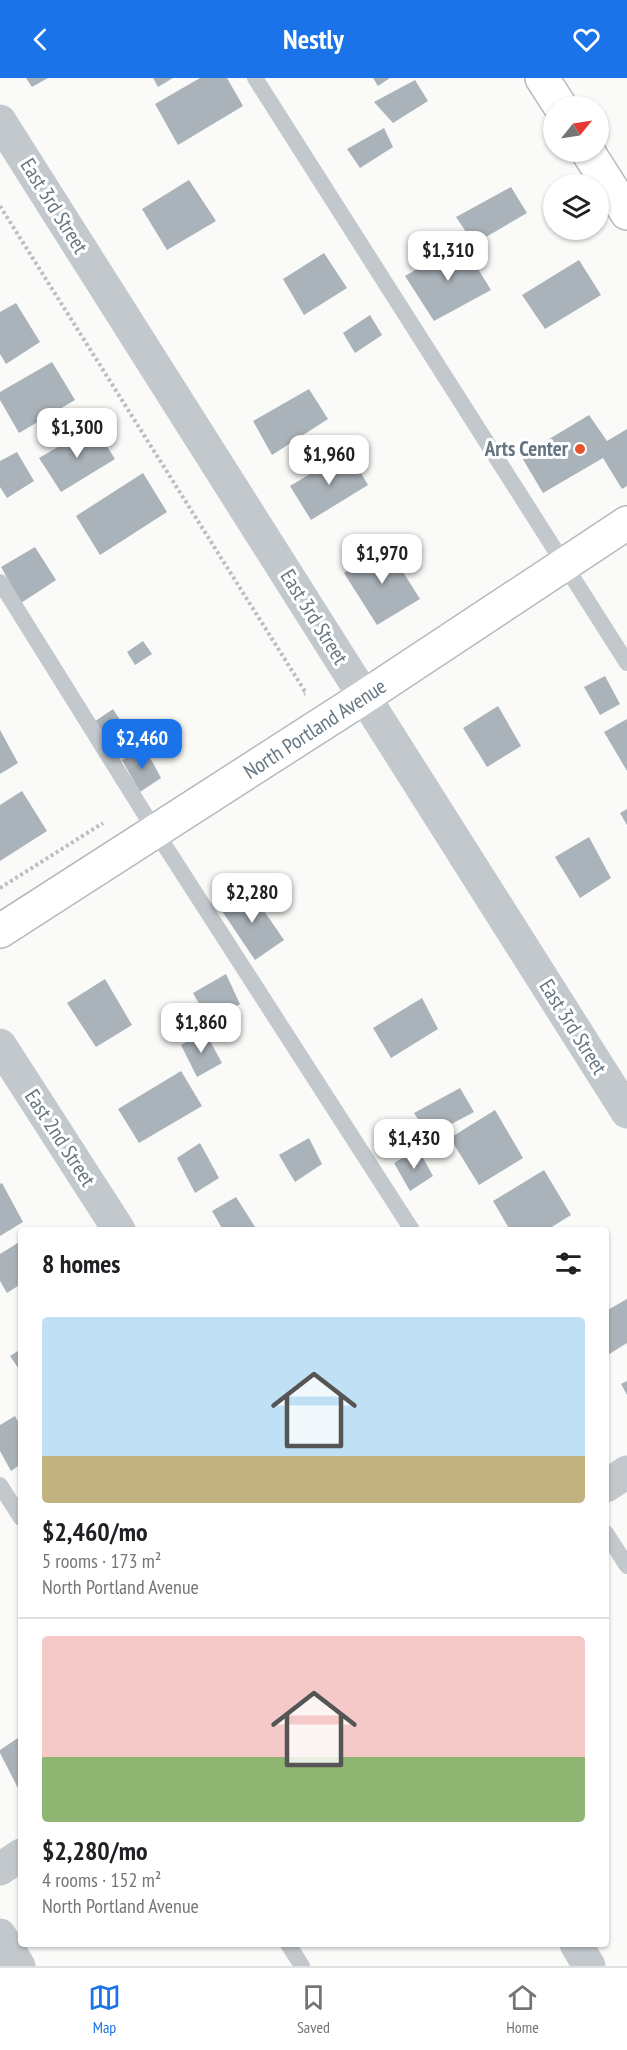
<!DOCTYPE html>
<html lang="en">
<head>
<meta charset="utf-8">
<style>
	:root { --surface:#fff; --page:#f6f6f6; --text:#202124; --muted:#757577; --line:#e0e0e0; --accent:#1a73e8 }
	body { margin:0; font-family:"PT Sans Narrow",sans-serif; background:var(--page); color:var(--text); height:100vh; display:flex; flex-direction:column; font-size:22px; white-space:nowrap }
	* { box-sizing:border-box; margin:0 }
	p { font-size:20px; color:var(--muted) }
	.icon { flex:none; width:33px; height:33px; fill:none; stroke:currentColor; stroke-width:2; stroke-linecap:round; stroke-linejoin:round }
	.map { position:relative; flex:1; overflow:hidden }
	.sheet { position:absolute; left:18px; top:1149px; width:591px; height:720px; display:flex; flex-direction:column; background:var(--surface); border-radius:6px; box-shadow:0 2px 4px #0004 }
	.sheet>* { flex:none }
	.needle { width:39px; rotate:60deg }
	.fabs { position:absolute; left:543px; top:18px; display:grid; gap:12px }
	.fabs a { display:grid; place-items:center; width:66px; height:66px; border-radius:50%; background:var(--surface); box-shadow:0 2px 4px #0004; font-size:30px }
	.price { position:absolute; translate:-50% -51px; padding:0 14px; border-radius:12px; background:#fff; color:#222; font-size:20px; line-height:39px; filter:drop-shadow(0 2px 3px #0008) }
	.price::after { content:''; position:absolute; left:50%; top:36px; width:18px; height:14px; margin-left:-9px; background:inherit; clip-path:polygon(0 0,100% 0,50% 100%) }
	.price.current { background:var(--accent); color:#fff }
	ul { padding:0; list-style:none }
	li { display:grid; align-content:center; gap:12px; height:318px; padding:0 24px }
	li+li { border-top:2px solid var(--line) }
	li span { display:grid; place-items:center; height:186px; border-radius:6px; color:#555 }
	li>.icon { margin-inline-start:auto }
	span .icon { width:108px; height:108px; fill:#fffc; stroke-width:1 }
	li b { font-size:26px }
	h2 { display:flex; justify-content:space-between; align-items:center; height:72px; padding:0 24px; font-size:26px }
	header { display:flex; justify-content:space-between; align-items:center; height:78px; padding:0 24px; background:var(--accent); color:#fff; font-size:27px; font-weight:700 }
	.tabs { display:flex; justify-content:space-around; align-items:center; height:84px; border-top:2px solid var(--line); background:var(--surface); font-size:16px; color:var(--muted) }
	.tabs a { display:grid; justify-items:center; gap:3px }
	.tabs .current { color:var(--accent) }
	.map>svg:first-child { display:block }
	.building { fill:#aab3b9 }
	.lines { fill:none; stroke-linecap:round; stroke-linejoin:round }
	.secondary-casing { stroke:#b3babf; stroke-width:36 }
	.primary-casing { stroke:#b5babe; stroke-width:36 }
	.path { stroke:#bbbfc2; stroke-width:4; stroke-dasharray:3 3; stroke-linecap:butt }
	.lane { stroke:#c3c8cc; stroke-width:16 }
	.street { stroke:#c3c8cc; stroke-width:33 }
	.secondary { stroke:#fff; stroke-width:33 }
	.primary { stroke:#fff; stroke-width:33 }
	.poi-dot { fill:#e4572e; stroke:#fff; stroke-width:2 }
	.labels { text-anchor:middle; stroke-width:6; stroke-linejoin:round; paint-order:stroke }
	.street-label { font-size:21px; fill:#657683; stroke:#fff }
	.poi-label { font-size:21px; font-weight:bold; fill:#657683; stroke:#fff; text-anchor:end }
</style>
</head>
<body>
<header><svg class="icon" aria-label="back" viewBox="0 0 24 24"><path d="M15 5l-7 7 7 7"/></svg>Nestly<svg class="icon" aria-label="heart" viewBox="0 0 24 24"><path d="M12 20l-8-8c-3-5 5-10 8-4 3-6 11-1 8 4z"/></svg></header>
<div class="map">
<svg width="627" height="1888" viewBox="0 0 627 1888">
	<rect width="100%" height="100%" fill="#fafaf8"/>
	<g class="building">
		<polygon points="26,0 48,0 32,9"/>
		<polygon points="153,0 173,0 158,9"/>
		<polygon points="200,0 227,0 243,28 178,67 155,26"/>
		<polygon points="373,0 390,0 378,8"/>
		<polygon points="415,2 428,23 393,45 374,24"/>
		<polygon points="384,50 393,69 360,90 347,71"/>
		<polygon points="189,102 216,143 167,172 142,131"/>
		<polygon points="511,109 527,135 474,166 456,139"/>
		<polygon points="462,165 491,212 434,243 405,198"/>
		<polygon points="324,175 347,210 304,237 283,201"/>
		<polygon points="579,182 601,217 545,251 522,217"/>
		<polygon points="16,225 40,264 6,286 0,276 0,234"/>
		<polygon points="370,237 382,257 355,275 343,255"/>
		<polygon points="52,284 75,322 19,355 0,322 0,314"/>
		<polygon points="309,311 328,341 272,377 253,343"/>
		<polygon points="589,337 607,363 627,351 627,408 622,411 603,380 543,415 521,378"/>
		<polygon points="94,348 115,381 61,414 39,380"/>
		<polygon points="348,373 368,407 311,442 290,408"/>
		<polygon points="17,374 34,403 7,420 0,409 0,383"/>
		<polygon points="143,395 167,434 100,477 76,438"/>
		<polygon points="386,467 420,521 377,547 344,495"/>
		<polygon points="35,469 56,502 21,525 1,489"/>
		<polygon points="143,563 152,576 135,587 127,574"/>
		<polygon points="605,598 620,626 600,637 584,609"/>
		<polygon points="498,628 521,668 487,689 463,650"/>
		<polygon points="113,631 127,653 108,665 94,644"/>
		<polygon points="627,641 627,693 604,654"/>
		<polygon points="0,652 18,685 0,696"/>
		<polygon points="143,670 153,685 161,700 140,714 122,682"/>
		<polygon points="22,713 47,753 0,783 0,727"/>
		<polygon points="627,731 627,747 620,735"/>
		<polygon points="589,759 611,800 580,820 555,779"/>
		<polygon points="249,811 284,862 255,882 220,830"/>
		<polygon points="226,896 240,926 210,945 193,915"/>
		<polygon points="105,901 132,947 96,969 67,925"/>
		<polygon points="422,920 438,951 391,980 373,950"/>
		<polygon points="205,954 222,985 197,999 181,967"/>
		<polygon points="181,993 202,1028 139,1065 118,1031"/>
		<polygon points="460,1010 474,1034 429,1058 414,1035"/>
		<polygon points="495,1032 523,1080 479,1107 450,1060"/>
		<polygon points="309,1060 322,1086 295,1104 279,1077"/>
		<polygon points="200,1065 219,1100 195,1115 177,1080"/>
		<polygon points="418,1071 433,1098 410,1113 394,1085"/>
		<polygon points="544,1092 571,1137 547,1152 510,1152 493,1123"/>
		<polygon points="2,1105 23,1144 0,1158 0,1106"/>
		<polygon points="236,1119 257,1152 223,1152 212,1133"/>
		<polygon points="21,1163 21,1206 7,1215 0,1203 0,1176"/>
		<polygon points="627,1221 627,1265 606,1278 606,1233"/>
		<polygon points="21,1271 21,1294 10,1278"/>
		<polygon points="627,1303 627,1317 621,1306"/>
		<polygon points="15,1338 21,1349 21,1386 11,1393 0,1373 0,1347"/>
		<polygon points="21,1658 21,1716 0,1675 0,1672"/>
	</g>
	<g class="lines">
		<defs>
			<polyline id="secondary" points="0,853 364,619 627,445"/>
			<g id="primary">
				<polyline points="542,0 560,28"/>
				<polyline points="588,74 627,135"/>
			</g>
		</defs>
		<use href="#secondary" class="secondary-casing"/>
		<use href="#primary" class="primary-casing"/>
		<g class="path">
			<polyline points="0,128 306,615 304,616"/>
			<polyline points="0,810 103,745"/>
		</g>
		<g class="lane">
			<polyline points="255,0 627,585"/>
			<polyline points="0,504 156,754 412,1152"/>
			<polyline points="0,1407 21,1440"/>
			<polyline points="606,1455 627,1488"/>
			<polyline points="288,1866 302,1888"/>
		</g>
		<g class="street">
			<polyline points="0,43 627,1034"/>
			<polyline points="0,967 119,1152"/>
			<polyline points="606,1408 627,1394"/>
			<polyline points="0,1791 21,1777"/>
			<polyline points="0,1857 19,1888"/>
			<polyline points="576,1866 589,1888"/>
		</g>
		<use href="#secondary" class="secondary"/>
		<use href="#primary" class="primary"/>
	</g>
	<circle class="poi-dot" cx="580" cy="371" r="6"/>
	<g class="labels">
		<g class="street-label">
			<text transform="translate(54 128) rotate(58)" y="7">East 3rd Street</text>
			<text transform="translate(314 539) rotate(58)" y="7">East 3rd Street</text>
			<text transform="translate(315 651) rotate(-33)" y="7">North Portland Avenue</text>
			<text transform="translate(573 949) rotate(58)" y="7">East 3rd Street</text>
			<text transform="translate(60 1060) rotate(57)" y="7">East 2nd Street</text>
		</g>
		<g class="poi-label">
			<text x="568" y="378">Arts Center</text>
		</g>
	</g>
</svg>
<div class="fabs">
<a><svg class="needle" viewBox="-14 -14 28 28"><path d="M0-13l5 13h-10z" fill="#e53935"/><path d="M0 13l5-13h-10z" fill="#757577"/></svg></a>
<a><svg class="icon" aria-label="layers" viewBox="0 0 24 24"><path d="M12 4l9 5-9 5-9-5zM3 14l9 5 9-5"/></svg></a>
</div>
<b class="price" style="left:448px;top:204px">$1,310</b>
<b class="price" style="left:77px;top:381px">$1,300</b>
<b class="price" style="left:329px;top:408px">$1,960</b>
<b class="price" style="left:382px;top:507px">$1,970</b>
<b class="price current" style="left:142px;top:692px">$2,460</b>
<b class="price" style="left:252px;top:846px">$2,280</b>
<b class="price" style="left:201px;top:976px">$1,860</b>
<b class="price" style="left:414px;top:1092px">$1,430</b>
<section class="sheet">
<h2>8 homes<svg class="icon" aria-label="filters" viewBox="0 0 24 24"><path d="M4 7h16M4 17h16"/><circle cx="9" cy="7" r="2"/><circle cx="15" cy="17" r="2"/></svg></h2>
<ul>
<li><span style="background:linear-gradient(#bfe0f5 75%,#c2b280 0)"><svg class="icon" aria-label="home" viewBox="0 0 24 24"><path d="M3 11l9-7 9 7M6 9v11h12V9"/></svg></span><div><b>$2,460/mo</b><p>5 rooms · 173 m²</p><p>North Portland Avenue</p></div></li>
<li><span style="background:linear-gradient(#f6c9c9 65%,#8fb573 0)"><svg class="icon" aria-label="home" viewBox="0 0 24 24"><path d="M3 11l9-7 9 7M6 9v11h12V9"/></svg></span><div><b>$2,280/mo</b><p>4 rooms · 152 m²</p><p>North Portland Avenue</p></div></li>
</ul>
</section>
</div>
<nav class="tabs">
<a class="current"><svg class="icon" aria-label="map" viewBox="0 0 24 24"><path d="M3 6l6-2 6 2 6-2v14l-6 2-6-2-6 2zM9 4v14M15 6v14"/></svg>Map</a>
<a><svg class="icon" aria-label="saved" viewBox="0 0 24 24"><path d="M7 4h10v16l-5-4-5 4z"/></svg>Saved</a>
<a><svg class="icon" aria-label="home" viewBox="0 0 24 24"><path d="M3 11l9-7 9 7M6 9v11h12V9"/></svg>Home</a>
</nav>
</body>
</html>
